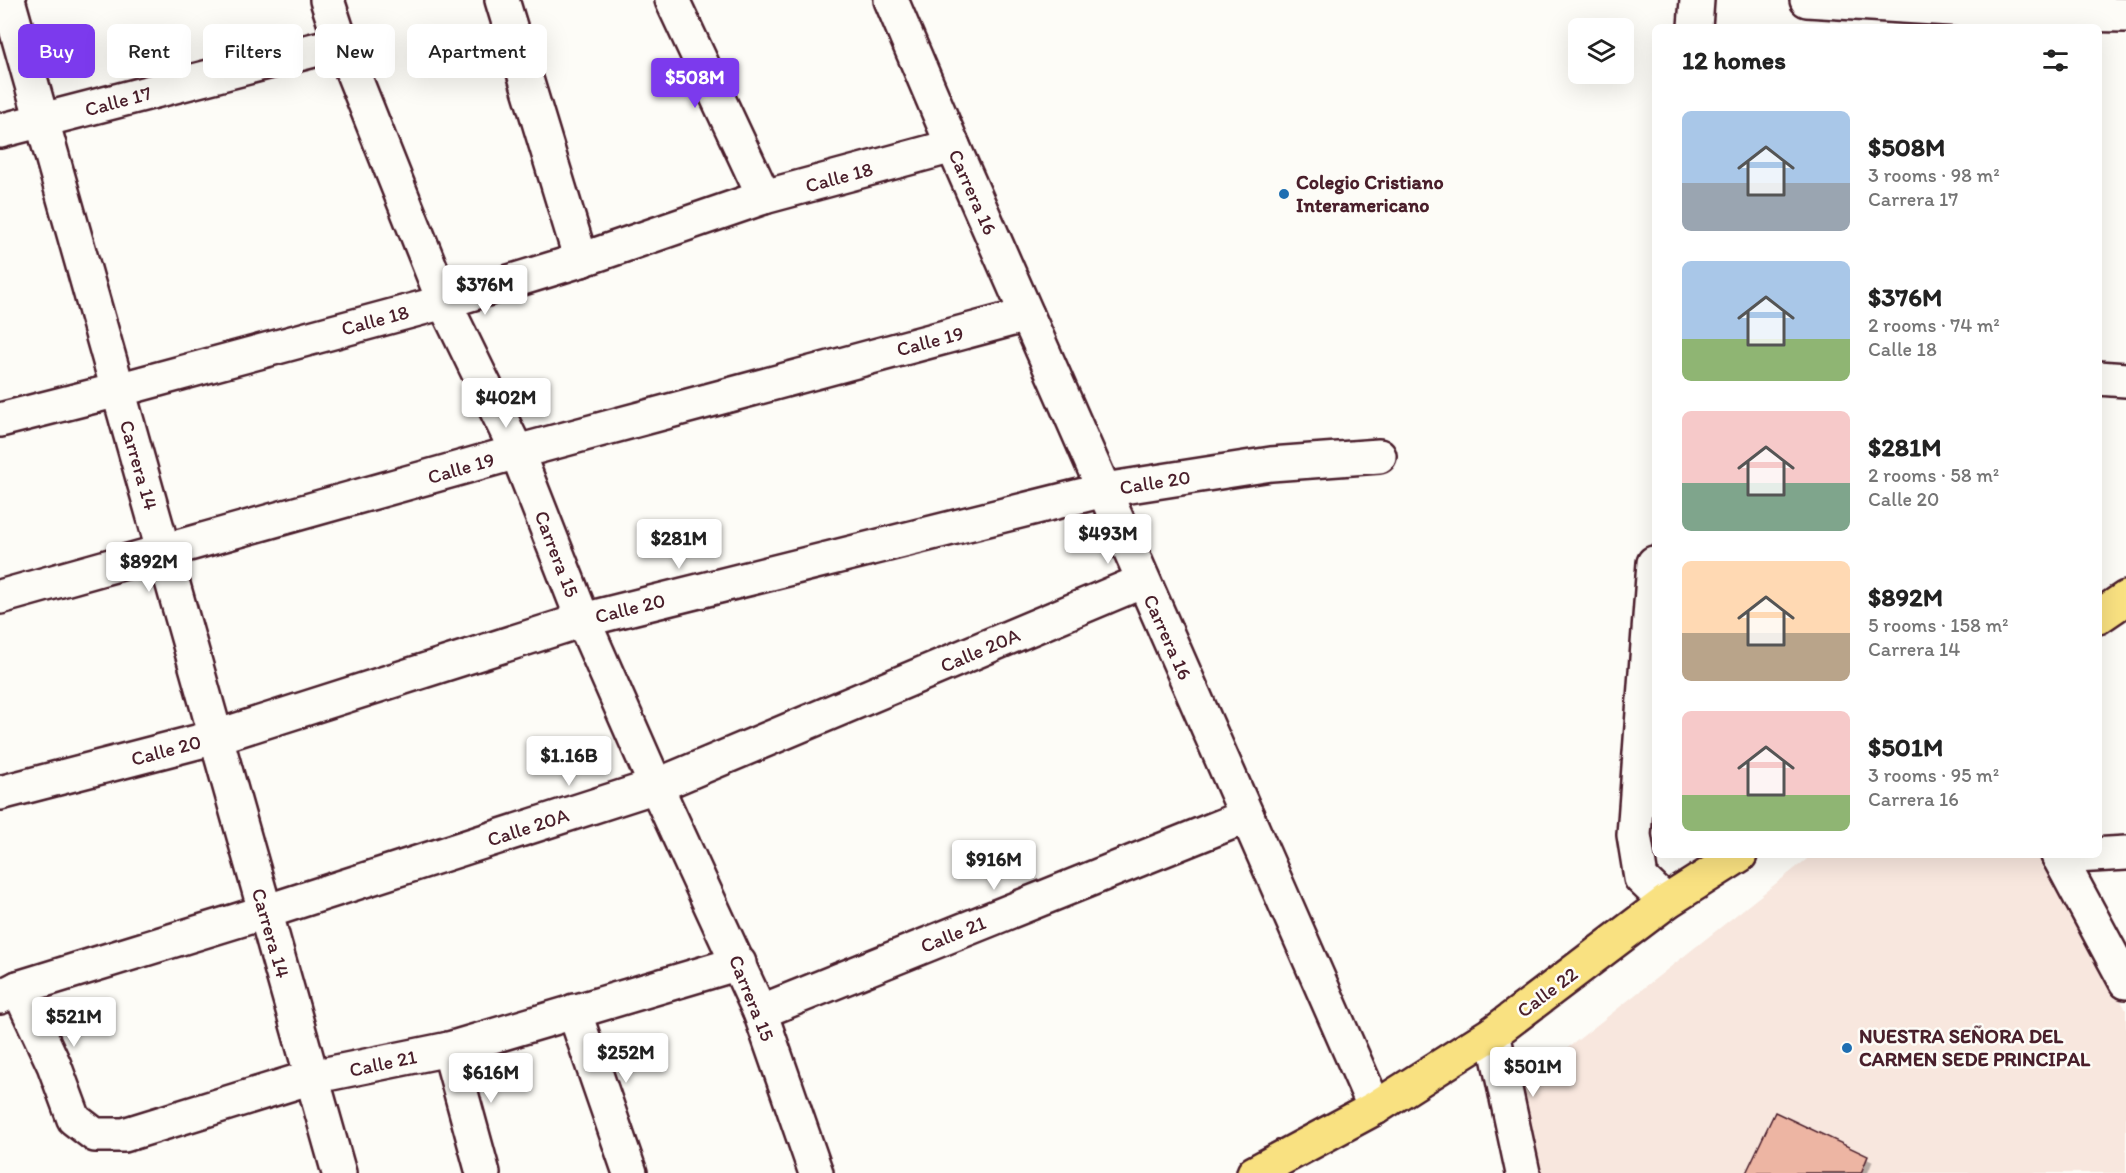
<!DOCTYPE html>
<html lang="en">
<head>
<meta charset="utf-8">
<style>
	:root { --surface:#fff; --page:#f6f6f6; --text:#222; --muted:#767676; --accent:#7c3aed }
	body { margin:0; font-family:Itim,sans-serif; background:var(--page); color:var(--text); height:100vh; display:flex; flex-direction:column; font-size:22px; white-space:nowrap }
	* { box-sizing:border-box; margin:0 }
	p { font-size:20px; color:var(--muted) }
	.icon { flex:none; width:33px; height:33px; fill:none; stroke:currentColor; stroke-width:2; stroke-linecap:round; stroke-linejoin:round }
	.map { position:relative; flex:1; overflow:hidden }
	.sheet { position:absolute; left:1652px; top:24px; width:450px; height:834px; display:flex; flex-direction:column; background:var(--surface); border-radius:9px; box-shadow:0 6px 24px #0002 }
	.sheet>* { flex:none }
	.hud { position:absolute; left:18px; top:24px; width:570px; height:54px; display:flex; gap:12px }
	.buttons { position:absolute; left:1568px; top:18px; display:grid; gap:12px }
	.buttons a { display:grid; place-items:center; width:66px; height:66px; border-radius:9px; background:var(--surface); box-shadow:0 6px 24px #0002; font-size:30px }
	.price { position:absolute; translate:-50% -51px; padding:0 14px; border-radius:6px; background:#fff; color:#222; font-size:20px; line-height:39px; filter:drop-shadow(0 2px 3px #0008) }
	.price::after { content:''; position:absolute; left:50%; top:36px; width:18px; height:14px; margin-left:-9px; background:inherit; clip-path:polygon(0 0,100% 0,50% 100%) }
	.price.current { background:var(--accent); color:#fff }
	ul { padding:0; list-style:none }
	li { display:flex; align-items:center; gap:18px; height:150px; padding:0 30px }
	li span { display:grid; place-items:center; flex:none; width:168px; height:120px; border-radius:9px; color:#555 }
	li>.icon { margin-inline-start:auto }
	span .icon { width:72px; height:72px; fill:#fffc; stroke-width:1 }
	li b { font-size:26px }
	h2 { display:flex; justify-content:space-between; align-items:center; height:72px; padding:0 30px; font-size:26px }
	.pill { padding:0 21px; border-radius:9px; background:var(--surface); box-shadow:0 6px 24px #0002; font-size:21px; line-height:54px }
	.pill.current { background:var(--accent); color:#fff }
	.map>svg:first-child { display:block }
	.built { fill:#f8e7de }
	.building { fill:#edb5a3; stroke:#4a1f2b; stroke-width:1.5; filter:url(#shadow) }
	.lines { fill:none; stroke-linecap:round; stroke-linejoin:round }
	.minor-casing { stroke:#4a1f2b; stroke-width:38 }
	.highway-casing { stroke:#4a1f2b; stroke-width:38 }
	.minor { stroke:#fdfcf7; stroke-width:33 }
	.highway { stroke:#f9e181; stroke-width:33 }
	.poi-dot { fill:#1f6fb2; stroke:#fdfcf7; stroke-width:2 }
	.labels { text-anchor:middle; stroke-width:5; stroke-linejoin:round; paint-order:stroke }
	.street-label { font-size:20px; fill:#4a1f2b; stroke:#fdfcf7 }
	.poi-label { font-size:20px; font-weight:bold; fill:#4a1f2b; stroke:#fdfcf7; text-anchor:start }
</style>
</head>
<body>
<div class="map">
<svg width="2126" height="1173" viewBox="0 0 2126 1173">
	<defs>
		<filter id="shadow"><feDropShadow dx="3.5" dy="6" stdDeviation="0" flood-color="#0004"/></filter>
	</defs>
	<rect width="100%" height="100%" fill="#fdfcf7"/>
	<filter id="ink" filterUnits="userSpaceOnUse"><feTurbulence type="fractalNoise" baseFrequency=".0167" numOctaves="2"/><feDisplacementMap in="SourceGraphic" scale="12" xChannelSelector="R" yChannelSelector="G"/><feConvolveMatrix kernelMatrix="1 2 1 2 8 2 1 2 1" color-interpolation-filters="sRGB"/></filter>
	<g filter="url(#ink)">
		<polygon class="built" points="1812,855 2044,855 2126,1010 2126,1173 1542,1173 1521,1085"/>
		<polygon class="building" points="1775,1112 1868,1156 1861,1173 1746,1173"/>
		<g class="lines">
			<defs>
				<g id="minor">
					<polyline points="8,0 339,1173"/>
					<polyline points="327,0 341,43 444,302 517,452 583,620 656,786 760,1012 816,1173"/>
					<polyline points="502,0 581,260"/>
					<polyline points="672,0 764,197"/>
					<polyline points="891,0 953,146 1375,1108"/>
					<polyline points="1807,0 2015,13 2126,15"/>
					<polyline points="1695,27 1697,0"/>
					<polyline points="0,131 341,43"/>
					<polyline points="2098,378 2126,380"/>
					<polyline points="0,420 118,390 444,302 581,260 764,197 953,146"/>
					<polyline points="1654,563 1634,835 1641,878 1666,902"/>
					<polyline points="0,597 517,452 1027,315"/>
					<polyline points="0,793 216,737 583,620 1104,490 1271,464 1379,456"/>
					<polyline points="2058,855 2126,982"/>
					<polyline points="2059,857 2126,853"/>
					<polyline points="18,988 54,1065 74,1119 95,1135 124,1135 312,1077 449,1049 739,963"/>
					<polyline points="0,997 18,988 265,912 656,786 1143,581"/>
					<polyline points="574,1011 630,1173"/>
					<polyline points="760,1012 1247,816"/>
					<polyline points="1493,1033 1523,1173"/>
					<polyline points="449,1049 483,1173"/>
				</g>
				<g id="highway">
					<polyline points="2098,617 2126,598"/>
					<polyline points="1254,1173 1375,1108 1493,1033 1666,902 1740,855"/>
				</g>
			</defs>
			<use href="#minor" class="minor-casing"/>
			<use href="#highway" class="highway-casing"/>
			<use href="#minor" class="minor"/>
			<use href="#highway" class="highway"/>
		</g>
	</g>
	<g class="poi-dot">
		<circle cx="1284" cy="194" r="6"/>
		<circle cx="1847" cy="1048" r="6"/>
	</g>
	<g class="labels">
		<g class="street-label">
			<text transform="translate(118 101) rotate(-15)" y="7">Calle 17</text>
			<text transform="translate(839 177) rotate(-15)" y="7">Calle 18</text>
			<text transform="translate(973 192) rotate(66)" y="7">Carrera 16</text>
			<text transform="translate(375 320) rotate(-15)" y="7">Calle 18</text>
			<text transform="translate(930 341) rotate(-15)" y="7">Calle 19</text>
			<text transform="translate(139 465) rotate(74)" y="7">Carrera 14</text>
			<text transform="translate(461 468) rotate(-16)" y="7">Calle 19</text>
			<text transform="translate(1155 482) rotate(-9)" y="7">Calle 20</text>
			<text transform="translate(557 554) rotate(69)" y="7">Carrera 15</text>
			<text transform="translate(630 608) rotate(-14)" y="7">Calle 20</text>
			<text transform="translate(1168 637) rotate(66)" y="7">Carrera 16</text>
			<text transform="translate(980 650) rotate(-23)" y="7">Calle 20A</text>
			<text transform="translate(166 750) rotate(-15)" y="7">Calle 20</text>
			<text transform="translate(528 827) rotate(-18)" y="7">Calle 20A</text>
			<text transform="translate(271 933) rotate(74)" y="7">Carrera 14</text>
			<text transform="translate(953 934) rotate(-22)" y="7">Calle 21</text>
			<text transform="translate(1547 992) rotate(-37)" y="7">Calle 22</text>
			<text transform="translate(752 998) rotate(68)" y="7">Carrera 15</text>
			<text transform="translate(383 1063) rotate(-12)" y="7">Calle 21</text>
		</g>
		<g class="poi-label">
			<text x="1296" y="189">Colegio Cristiano<tspan x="1296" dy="23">Interamericano</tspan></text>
			<text x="1859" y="1043">NUESTRA SEÑORA DEL<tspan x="1859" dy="23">CARMEN SEDE PRINCIPAL</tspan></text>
		</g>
	</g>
</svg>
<div class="buttons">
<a><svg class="icon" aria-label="layers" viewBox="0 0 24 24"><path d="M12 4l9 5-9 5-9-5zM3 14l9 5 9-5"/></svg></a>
</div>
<b class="price current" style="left:695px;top:109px">$508M</b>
<b class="price" style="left:485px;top:316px">$376M</b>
<b class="price" style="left:506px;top:429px">$402M</b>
<b class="price" style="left:1108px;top:565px">$493M</b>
<b class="price" style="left:679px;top:570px">$281M</b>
<b class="price" style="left:149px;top:593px">$892M</b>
<b class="price" style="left:569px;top:787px">$1.16B</b>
<b class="price" style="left:994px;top:891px">$916M</b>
<b class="price" style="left:74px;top:1048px">$521M</b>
<b class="price" style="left:626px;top:1084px">$252M</b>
<b class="price" style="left:1533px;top:1098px">$501M</b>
<b class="price" style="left:491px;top:1104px">$616M</b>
<div class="hud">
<a class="pill current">Buy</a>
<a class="pill">Rent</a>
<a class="pill">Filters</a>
<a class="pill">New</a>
<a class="pill">Apartment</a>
</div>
<section class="sheet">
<h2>12 homes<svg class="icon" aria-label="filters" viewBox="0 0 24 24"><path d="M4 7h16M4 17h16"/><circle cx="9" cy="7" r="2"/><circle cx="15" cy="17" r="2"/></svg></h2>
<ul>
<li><span style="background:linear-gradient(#a9c7e8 60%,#9aa5b1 0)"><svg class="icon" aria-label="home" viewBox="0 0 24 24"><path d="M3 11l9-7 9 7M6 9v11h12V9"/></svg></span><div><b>$508M</b><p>3 rooms · 98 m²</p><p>Carrera 17</p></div></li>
<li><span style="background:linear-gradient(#a9c7e8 65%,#8fb573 0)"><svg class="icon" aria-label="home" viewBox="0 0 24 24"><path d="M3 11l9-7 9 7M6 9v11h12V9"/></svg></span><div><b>$376M</b><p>2 rooms · 74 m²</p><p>Calle 18</p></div></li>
<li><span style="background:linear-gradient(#f6c9c9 60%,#7fa58c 0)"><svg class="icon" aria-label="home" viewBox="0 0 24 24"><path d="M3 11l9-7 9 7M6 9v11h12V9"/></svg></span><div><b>$281M</b><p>2 rooms · 58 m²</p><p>Calle 20</p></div></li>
<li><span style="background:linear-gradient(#ffd9b3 60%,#b9a48a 0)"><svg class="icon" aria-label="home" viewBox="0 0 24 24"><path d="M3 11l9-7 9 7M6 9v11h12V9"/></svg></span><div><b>$892M</b><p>5 rooms · 158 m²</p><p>Carrera 14</p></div></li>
<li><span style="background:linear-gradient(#f6c9c9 70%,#8fb573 0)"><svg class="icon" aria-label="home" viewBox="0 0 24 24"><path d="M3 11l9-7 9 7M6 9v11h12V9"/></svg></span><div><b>$501M</b><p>3 rooms · 95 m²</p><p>Carrera 16</p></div></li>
</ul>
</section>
</div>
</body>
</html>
